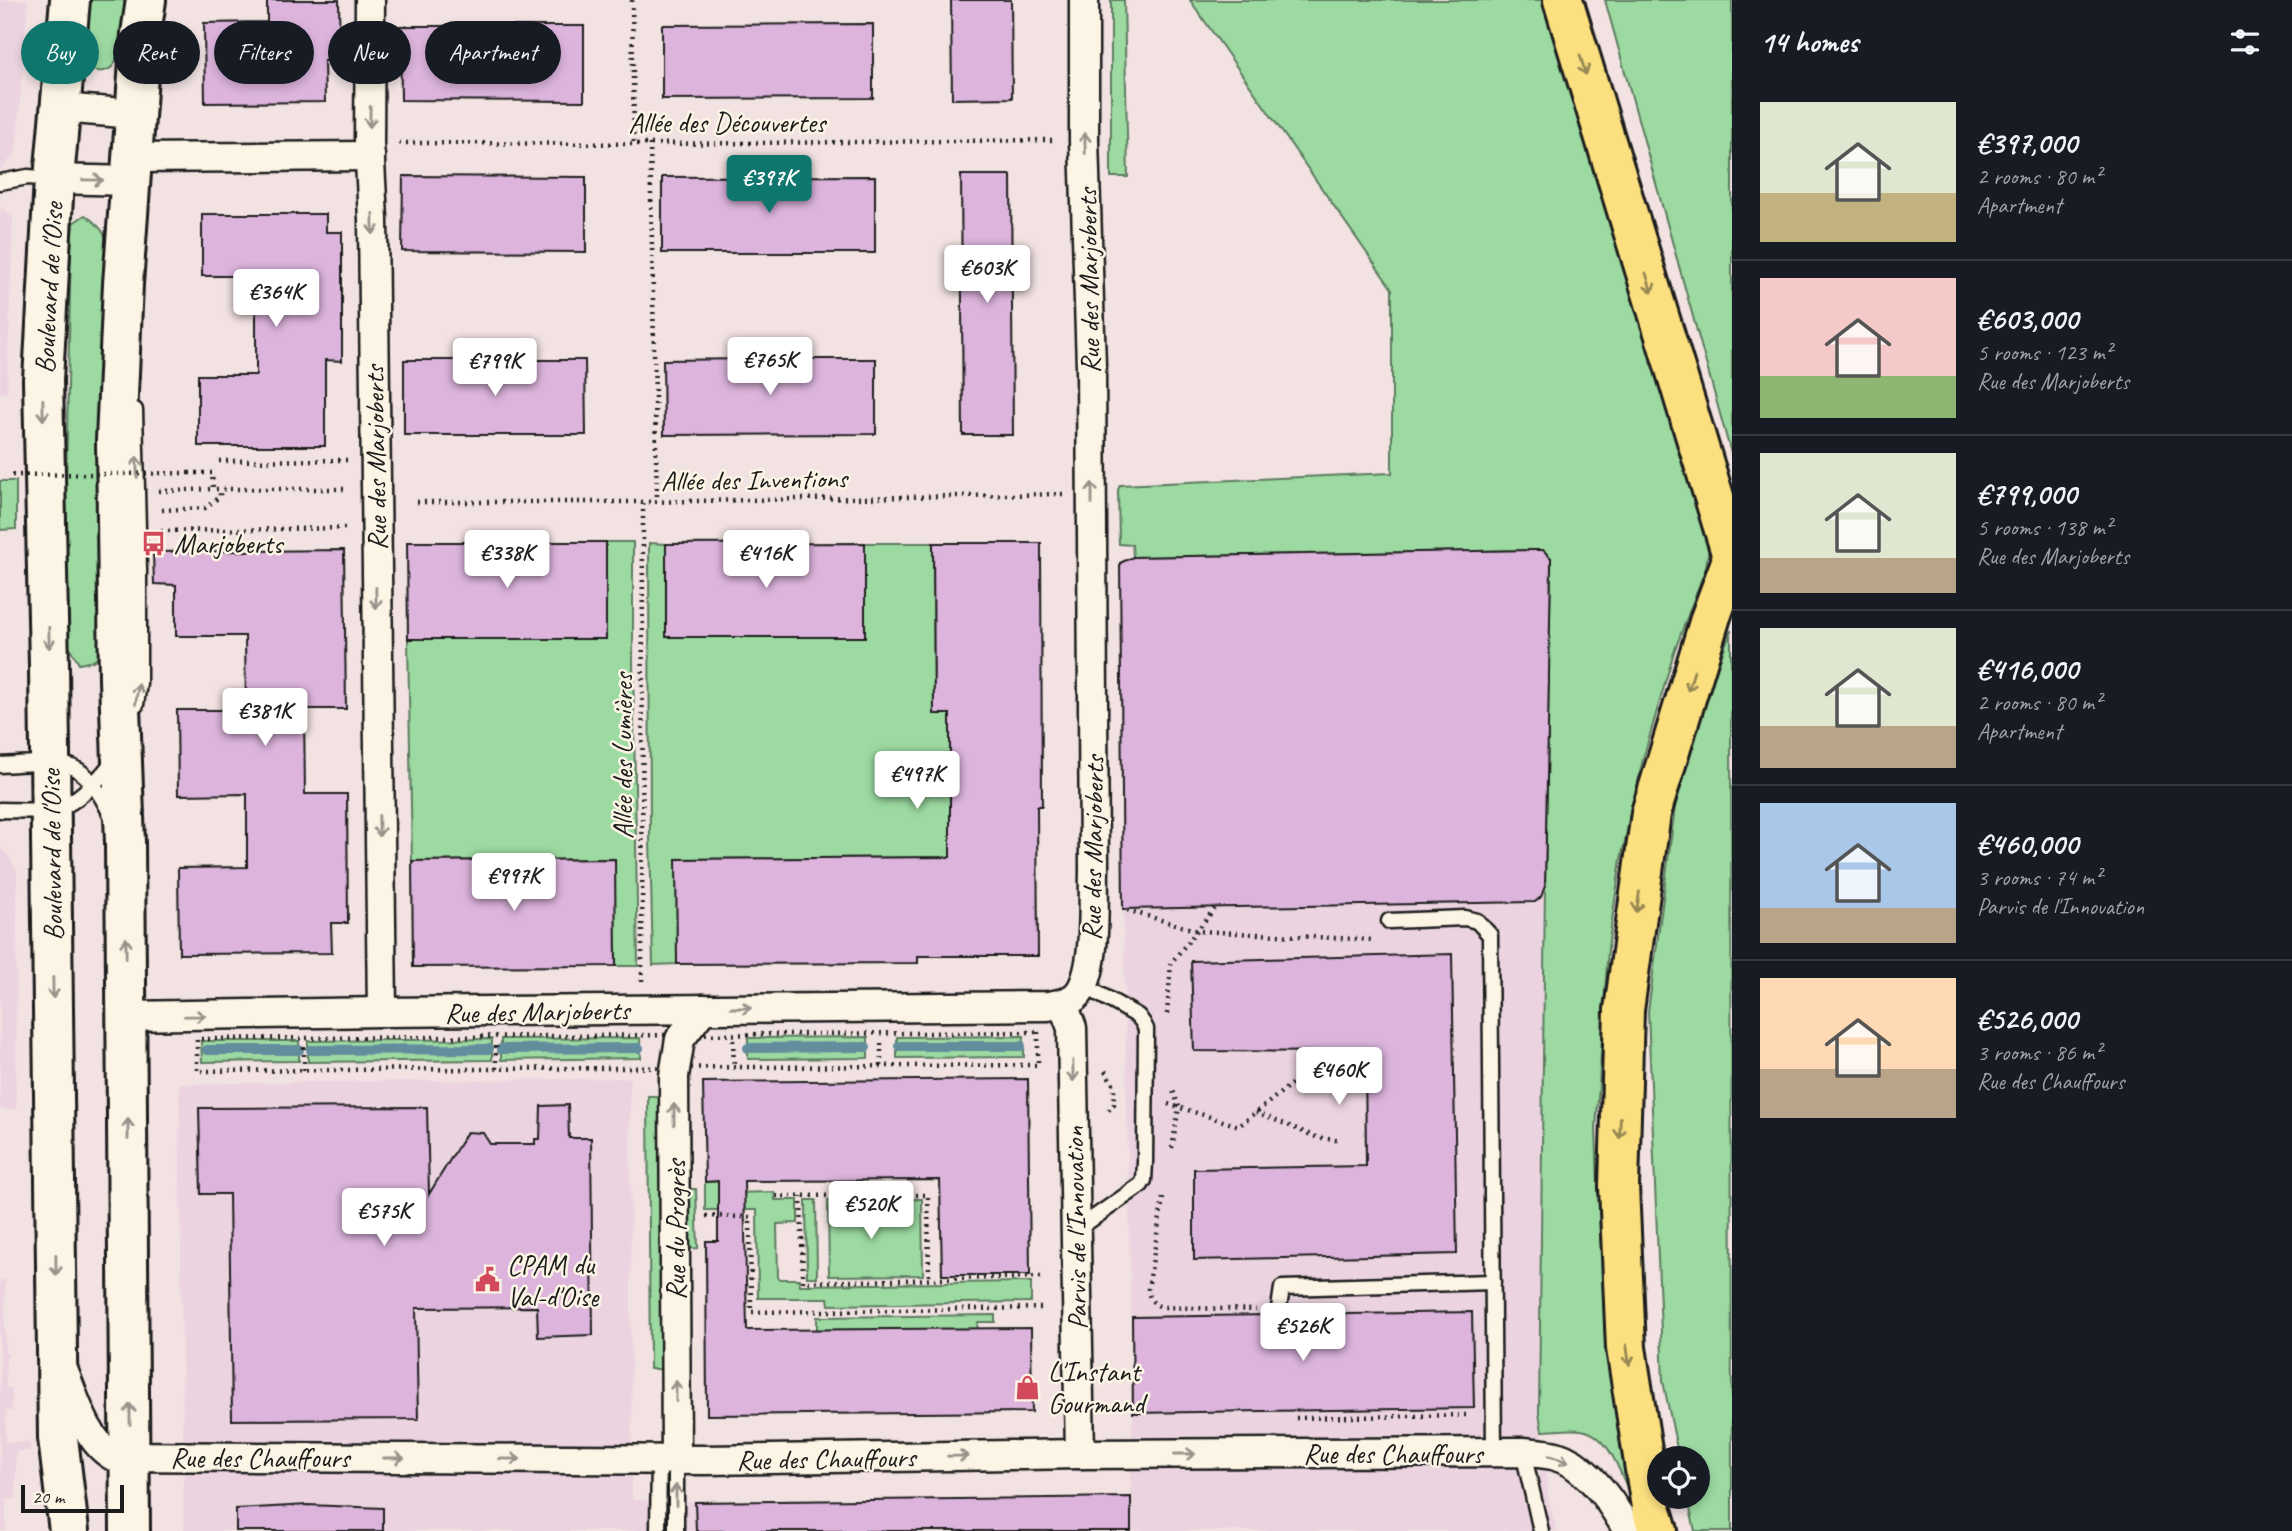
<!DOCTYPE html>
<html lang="en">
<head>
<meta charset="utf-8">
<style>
	:root { --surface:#171b24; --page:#242831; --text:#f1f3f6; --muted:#9ea1a6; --line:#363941; --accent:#0f766e }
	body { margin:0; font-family:Caveat,sans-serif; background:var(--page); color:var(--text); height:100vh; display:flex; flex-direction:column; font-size:26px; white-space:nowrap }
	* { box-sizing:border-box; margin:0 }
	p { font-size:23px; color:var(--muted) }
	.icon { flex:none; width:38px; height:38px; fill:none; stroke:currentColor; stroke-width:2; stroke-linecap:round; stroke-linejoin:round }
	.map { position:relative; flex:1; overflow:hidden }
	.panel { display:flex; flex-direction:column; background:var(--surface); width:560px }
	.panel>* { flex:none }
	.top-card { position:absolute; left:21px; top:21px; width:665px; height:63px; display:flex; gap:14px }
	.controls { position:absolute; left:1647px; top:1446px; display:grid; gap:14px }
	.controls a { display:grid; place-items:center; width:63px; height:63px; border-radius:50%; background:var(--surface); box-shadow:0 4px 10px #0003; font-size:35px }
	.scale { position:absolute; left:21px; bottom:18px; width:103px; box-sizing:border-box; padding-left:7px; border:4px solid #1c1c1c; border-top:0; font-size:19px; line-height:24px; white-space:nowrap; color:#1c1c1c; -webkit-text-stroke:5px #fcf5e5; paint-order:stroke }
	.price { position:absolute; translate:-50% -60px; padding:0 16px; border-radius:7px; background:#fff; color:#222; font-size:23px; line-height:46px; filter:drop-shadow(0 2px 4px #0008) }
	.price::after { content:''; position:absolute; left:50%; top:42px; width:21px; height:16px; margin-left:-10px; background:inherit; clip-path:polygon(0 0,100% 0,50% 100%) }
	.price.on { background:var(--accent); color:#fff }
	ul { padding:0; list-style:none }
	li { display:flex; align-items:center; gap:21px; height:175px; padding:0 28px }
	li+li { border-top:2px solid var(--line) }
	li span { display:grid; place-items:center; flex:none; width:196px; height:140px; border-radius:0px; color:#555 }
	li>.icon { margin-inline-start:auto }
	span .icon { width:84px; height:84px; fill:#fffc; stroke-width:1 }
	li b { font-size:30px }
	h2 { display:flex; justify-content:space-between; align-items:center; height:84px; padding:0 28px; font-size:30px }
	.chip { padding:0 24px; border-radius:32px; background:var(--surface); box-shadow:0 4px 10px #0003; font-size:24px; line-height:63px }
	.chip.on { background:var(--accent); color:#fff }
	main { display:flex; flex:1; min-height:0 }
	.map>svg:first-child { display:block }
	.built { fill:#ebd4e0 }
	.green { fill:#9cdaa2; stroke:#5c7b5f; stroke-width:2 }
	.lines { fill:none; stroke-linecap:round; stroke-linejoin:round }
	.stream { stroke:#628d9c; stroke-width:10 }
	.building { fill:#dcb4dc; stroke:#1c1c1c; stroke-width:2 }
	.lane-casing { stroke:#1c1c1c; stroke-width:19 }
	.street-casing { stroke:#1c1c1c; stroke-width:33 }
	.secondary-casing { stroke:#1c1c1c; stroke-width:44 }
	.highway-casing { stroke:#1c1c1c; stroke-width:44 }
	.path { stroke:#1c1c1c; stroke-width:4.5; stroke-dasharray:2 5; stroke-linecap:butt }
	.lane { stroke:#fcf5e5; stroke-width:14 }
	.street { stroke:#fcf5e5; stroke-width:28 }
	.secondary { stroke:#fcf5e5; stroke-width:38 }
	.highway { stroke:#fce080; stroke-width:38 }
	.path-bridge { stroke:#1c1c1c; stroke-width:4.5; stroke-dasharray:2 5; stroke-linecap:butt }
	.oneway { stroke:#978853 }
	.oneway2 { stroke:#97938b }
	.labels { text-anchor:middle; stroke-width:5; stroke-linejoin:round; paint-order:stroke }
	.street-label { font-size:28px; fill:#1c1c1c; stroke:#fcf5e5 }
	.poi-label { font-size:28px; fill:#1c1c1c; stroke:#fcf5e5; text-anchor:start }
</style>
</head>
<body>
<main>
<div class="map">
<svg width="1732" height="1531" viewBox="0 0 1732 1531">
	<rect width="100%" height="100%" fill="#f2e2e2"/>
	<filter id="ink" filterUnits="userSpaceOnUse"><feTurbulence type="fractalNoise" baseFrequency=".0143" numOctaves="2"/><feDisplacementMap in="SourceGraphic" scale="14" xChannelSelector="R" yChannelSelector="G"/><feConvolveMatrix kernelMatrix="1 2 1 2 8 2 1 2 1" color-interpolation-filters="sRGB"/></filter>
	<g filter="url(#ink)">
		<g class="built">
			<polygon points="0,0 28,0 16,153 0,170"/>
			<polygon points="0,207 13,217 7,392 0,393"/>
			<polygon points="1537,550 1544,551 1550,557 1551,568 1545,886 1539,1413 1549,1501 1557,1531 184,1531 179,1084 630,1078 632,1500 695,1502 1130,1497 1133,1413 1123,906 1121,565 1125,560 1133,557"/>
			<polygon points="0,848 9,856 17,871 16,1109 0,1109"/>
			<polygon points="0,1280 5,1280 5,1353 8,1354 8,1357 6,1358 6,1388 12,1388 12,1411 6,1411 6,1442 30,1442 30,1451 16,1451 16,1499 6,1500 6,1531 0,1531"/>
		</g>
		<g class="green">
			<path d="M85,0h40c-2,14 -3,58 -13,67 -8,7 -18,4 -27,1l-5,-12z"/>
			<polygon points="1111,0 1124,0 1128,177 1111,177"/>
			<path d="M1190,0h356l163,547 -3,20 -32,85 -31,107 -22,100 -13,89 -12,181 4,108 9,102 22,157c-11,-22 -21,-62 -50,-66 -12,-2 -27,1 -39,1l-3,-18 6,-527 6,-326 -10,-10h-4l-404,7 -1,-12 -13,-1 -1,-54 2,-5 272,-12v-184z"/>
			<polygon points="1605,0 1732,0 1732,457"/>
			<path d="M85,215c28,20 21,26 21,58l-5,382 -8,6 -14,3 -12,-21 -1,-159 5,-241 2,-20z"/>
			<polygon points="0,481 16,481 16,529 0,530"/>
			<polygon points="606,542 633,542 633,662 638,966 616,966 614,859 412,861 408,639 606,639"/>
			<polygon points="649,543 666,544 667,637 865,637 865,543 933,543 934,713 964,713 950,760 950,807 960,857 677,859 677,964 653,965 650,839"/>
			<polygon points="1731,630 1732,1531 1695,1531 1687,1496 1698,1496 1698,1458 1679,1458 1663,1381 1648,1012 1680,769"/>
			<polygon points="1024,1036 1024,1057 897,1058 897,1037"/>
			<polygon points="868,1037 868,1058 748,1059 748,1038"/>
			<polygon points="640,1038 641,1058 501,1060 501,1039"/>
			<polygon points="492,1039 492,1060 308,1062 308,1041"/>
			<polygon points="299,1041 299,1061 202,1062 201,1041"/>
			<polygon points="648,1096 662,1096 664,1369 650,1369"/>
			<polygon points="731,1181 732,1193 774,1192 775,1200 798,1200 798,1223 777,1224 778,1279 799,1279 800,1285 1031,1282 1031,1302 829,1305 828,1298 758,1298 757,1210 705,1210 705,1182"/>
			<polygon points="686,1189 696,1189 698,1248 687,1249"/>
			<polygon points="922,1199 923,1275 829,1276 828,1200"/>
			<polygon points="806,1200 816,1200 817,1277 807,1277"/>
			<polygon points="995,1315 995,1322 978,1322 977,1329 817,1330 817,1317"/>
		</g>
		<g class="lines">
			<g class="stream">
				<polyline points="899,1046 1021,1046"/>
				<polyline points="748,1048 866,1047"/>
				<polyline points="501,1049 639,1048"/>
				<polyline points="207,1050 299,1050"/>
				<polyline points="311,1050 489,1049"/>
			</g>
		</g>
		<g class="building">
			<polygon points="267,0 339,0 340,61 324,61 325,102 205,103 204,23 267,22"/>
			<polygon points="951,0 1011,0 1012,98 952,99"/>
			<polygon points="873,24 873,98 662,99 662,25"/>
			<polygon points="400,26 584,26 584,101 401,100"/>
			<polygon points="961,175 1011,175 1013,435 963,435"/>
			<polygon points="403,176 586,177 586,252 402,251"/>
			<polygon points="875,176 875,253 662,253 662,177"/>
			<polygon points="202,214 326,214 326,232 342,232 342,361 325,360 325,446 198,446 198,375 256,375 256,276 202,276"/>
			<polygon points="752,359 876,359 876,434 664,435 663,360"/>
			<polygon points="404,360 585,360 586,435 404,435"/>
			<polygon points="407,542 606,542 606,639 408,639"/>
			<polygon points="865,543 865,637 666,637 666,544"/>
			<polygon points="933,543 1041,543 1042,806 1037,806 1038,956 918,956 918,963 677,964 676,859 950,857 950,714 934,714"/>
			<polygon points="344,550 346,709 304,709 305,794 347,794 348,923 331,923 332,953 179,954 178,868 247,867 247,794 178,795 177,710 246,710 245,636 176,636 176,585 154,584 153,552"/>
			<polygon points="1537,550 1543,550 1551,558 1551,568 1545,886 1541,897 1535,902 1123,909 1120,563 1133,557"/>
			<polygon points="615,859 616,966 413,967 412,861"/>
			<polygon points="1452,954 1457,1254 1194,1260 1194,1169 1366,1166 1365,1052 1194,1051 1191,961"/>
			<polygon points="1028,1079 1030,1275 942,1275 940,1180 744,1181 747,1330 1031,1328 1032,1412 707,1415 706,1241 718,1241 718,1181 705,1182 703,1082"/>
			<polygon points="568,1105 569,1138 591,1138 593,1335 538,1337 537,1307 416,1308 418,1419 232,1420 229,1194 201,1194 199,1108 427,1107 429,1194 467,1132 483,1133 490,1144 535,1144 535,1139 540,1139 541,1106"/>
			<polygon points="1472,1312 1474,1408 1133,1413 1132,1317 1269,1315 1272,1322 1277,1325 1285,1321 1288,1315"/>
			<polygon points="1131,1497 1131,1531 696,1531 695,1502"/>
			<polygon points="308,1505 383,1508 383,1531 236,1531 236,1509"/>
		</g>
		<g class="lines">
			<defs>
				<g id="lane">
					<polyline points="0,182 28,177 53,179"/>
					<polyline points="135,410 139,569 139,683 136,705"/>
					<path d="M0,765c63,-3 81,-13 112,52"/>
					<path d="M0,810c18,0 39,2 56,-1 20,-5 48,-34 59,-51"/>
					<polyline points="1389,921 1465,918 1477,921 1490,935 1494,1452"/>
					<polyline points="1076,1230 1141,1185 1144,1180 1145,1163 1146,1029 1143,1023 1138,1016 1083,985"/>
					<polyline points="1278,1315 1282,1288 1493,1282"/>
					<polyline points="1523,1452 1541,1531"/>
					<polyline points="658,1531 659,1459"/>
					<polyline points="676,1531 676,1459"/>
				</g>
				<g id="street">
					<path d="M370,0l-1,143 4,76 9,793 666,-6c13,-2 26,-4 33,-16 16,-27 12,-89 13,-121l-3,-503 -7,-226v-140"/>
					<polyline points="60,108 136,114"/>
					<polyline points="132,158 370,156"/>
					<polyline points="54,179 131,181"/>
					<polyline points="1063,1004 1072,1028 1080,1454"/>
					<polyline points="127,1016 382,1012"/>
					<path d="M63,1370c12,28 22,70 50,86l592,4 375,-6 443,-2c11,1 23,1 33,4 32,9 57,48 72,75"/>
					<polyline points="676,1459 674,1076 680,1039 703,1009"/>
				</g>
				<g id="secondary">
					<polyline points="69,1531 58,1438 49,666 43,380 54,179 70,0"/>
					<polyline points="130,1531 125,843 119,680 116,440 123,284 141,34 146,0"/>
				</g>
				<g id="highway">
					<polyline points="1563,0 1732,556"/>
					<polyline points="1658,1531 1651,1507 1626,1348 1619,1186 1624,1010 1651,813 1711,616 1732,559"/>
				</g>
			</defs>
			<use href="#lane" class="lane-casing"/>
			<use href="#street" class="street-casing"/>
			<use href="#secondary" class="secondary-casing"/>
			<use href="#highway" class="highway-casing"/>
			<g class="path">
				<polyline points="632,0 634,143"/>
				<polyline points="399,143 650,144 1052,140"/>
				<polyline points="650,144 657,501"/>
				<polyline points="219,461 347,460"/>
				<polyline points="189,473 212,473 213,489 344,489"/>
				<polyline points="159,491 213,489"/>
				<polyline points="417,502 643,502 1063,494"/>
				<polyline points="162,510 205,508 220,496 220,489"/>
				<polyline points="161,531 345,528"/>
				<polyline points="1127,910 1198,931 1375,940"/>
				<polyline points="642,981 643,502"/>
				<polyline points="1167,1014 1171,963 1215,908"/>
				<polygon points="1038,1032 1038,1065 197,1071 197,1039"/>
				<polyline points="733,1040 734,1067"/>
				<polyline points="881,1066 881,1039"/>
				<polyline points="496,1069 496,1041"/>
				<polyline points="304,1070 304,1042"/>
				<polyline points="1105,1071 1114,1085 1114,1104 1106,1113"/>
				<polyline points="1168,1104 1239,1126 1304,1074 1342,1074"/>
				<polyline points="1256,1112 1316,1137 1341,1141"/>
				<polyline points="1172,1148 1179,1107 1172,1088"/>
				<polyline points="776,1196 928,1195 929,1279"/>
				<polyline points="801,1196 803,1282 1043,1277"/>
				<path d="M1163,1198l-15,91c1,10 5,16 15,18l93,3"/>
				<polyline points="706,1216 750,1217 751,1312 1044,1308"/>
				<polyline points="1296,1418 1468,1415"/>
			</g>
			<use href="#lane" class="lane"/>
			<use href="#street" class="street"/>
			<use href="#secondary" class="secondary"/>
			<use href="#highway" class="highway"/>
			<polyline class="path-bridge" points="12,475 189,473"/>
		</g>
		<defs><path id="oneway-shaft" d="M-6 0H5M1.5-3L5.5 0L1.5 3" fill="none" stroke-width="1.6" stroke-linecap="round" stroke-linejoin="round" transform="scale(1.75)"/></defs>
		<g class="oneway">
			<use href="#oneway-shaft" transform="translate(1583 65) rotate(73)"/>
			<use href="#oneway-shaft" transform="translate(1649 283) rotate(73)"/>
			<use href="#oneway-shaft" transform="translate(1691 681) rotate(107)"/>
			<use href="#oneway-shaft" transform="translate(1638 902) rotate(98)"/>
			<use href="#oneway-shaft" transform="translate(1620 1128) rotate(92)"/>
			<use href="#oneway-shaft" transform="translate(1628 1355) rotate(82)"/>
		</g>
		<g class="oneway2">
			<use href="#oneway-shaft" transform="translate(370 117) rotate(91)"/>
			<use href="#oneway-shaft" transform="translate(1085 143) rotate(-91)"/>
			<use href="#oneway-shaft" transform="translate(93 180) rotate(1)"/>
			<use href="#oneway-shaft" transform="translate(373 224) rotate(89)"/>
			<use href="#oneway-shaft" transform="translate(43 410) rotate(89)"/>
			<use href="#oneway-shaft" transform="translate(137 467) rotate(-91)"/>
			<use href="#oneway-shaft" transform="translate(1092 493) rotate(-90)"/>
			<use href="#oneway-shaft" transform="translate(376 598) rotate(89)"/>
			<use href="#oneway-shaft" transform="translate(49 638) rotate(89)"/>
			<use href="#oneway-shaft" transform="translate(137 694) rotate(-82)"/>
			<use href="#oneway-shaft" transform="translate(379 826) rotate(89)"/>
			<use href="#oneway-shaft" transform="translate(126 948) rotate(-91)"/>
			<use href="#oneway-shaft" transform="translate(53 988) rotate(89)"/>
			<use href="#oneway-shaft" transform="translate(741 1008)"/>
			<use href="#oneway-shaft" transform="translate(195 1016) rotate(-1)"/>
			<use href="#oneway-shaft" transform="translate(1073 1071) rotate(89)"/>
			<use href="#oneway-shaft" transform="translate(674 1114) rotate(-90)"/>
			<use href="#oneway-shaft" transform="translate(128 1129) rotate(-90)"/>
			<use href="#oneway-shaft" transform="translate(56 1265) rotate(89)"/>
			<use href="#oneway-shaft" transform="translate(676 1391) rotate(-90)"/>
			<use href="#oneway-shaft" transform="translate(130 1414) rotate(-90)"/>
			<use href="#oneway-shaft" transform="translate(1185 1454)"/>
			<use href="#oneway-shaft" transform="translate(958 1456) rotate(-1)"/>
			<use href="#oneway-shaft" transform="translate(394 1458)"/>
			<use href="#oneway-shaft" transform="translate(510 1459) rotate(1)"/>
			<use href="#oneway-shaft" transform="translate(1559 1459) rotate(19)"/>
			<use href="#oneway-shaft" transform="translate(676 1495) rotate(-90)"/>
		</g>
	</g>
	<defs>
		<symbol id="bus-bare" viewBox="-9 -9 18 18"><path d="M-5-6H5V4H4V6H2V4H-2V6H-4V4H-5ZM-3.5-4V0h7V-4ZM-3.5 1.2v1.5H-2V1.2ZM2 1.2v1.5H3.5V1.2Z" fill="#d1495b" stroke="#fcf5e5" stroke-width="2.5" paint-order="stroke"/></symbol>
		<symbol id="civic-bare" viewBox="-9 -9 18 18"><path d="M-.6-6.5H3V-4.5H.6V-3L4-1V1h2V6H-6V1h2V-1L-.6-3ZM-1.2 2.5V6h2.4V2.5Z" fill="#d1495b" stroke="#fcf5e5" stroke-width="2.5" paint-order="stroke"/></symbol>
		<symbol id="shop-bare" viewBox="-9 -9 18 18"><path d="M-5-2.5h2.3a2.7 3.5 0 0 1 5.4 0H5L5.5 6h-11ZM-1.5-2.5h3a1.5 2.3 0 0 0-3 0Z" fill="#d1495b" stroke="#fcf5e5" stroke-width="2.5" paint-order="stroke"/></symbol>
	</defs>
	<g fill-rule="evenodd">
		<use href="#bus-bare" x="136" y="526" width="35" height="35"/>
		<use href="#civic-bare" x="470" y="1262" width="35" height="35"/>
		<use href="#shop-bare" x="1010" y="1370" width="35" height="35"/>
	</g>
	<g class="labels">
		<g class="street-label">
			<text x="727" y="132">Allée des Découvertes</text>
			<text transform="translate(1088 281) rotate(-91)" y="10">Rue des Marjoberts</text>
			<text transform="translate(48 288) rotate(-87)" y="10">Boulevard de l'Oise</text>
			<text transform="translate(375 458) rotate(-91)" y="10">Rue des Marjoberts</text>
			<text transform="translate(754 479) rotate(-1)" y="10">Allée des Inventions</text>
			<text transform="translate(622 756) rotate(-90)" y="10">Allée des Lumières</text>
			<text transform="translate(1092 848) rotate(-89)" y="10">Rue des Marjoberts</text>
			<text transform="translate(51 855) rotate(-91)" y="10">Boulevard de l'Oise</text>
			<text transform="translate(537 1011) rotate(-1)" y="10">Rue des Marjoberts</text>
			<text transform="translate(1075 1228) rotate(-91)" y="10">Parvis de l'Innovation</text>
			<text transform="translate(675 1230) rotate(-90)" y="10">Rue du Progrès</text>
			<text x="1393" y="1463">Rue des Chauffours</text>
			<text x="260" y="1467">Rue des Chauffours</text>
			<text transform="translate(826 1458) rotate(-1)" y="10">Rue des Chauffours</text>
		</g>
		<g class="poi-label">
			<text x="174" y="553">Marjoberts</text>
			<text x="507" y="1274">CPAM du<tspan x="507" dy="32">Val-d'Oise</tspan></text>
			<text x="1048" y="1381">L'Instant<tspan x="1048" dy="32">Gourmand</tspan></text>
		</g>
	</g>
</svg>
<div class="controls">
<a><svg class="icon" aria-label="locate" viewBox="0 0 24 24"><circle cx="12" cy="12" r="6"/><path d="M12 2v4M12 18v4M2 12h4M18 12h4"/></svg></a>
</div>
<div class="scale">20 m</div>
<b class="price on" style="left:769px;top:215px">€397K</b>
<b class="price" style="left:987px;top:305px">€603K</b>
<b class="price" style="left:276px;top:329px">€364K</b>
<b class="price" style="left:770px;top:397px">€765K</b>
<b class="price" style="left:495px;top:398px">€799K</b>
<b class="price" style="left:507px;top:590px">€338K</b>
<b class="price" style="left:766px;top:590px">€416K</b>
<b class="price" style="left:265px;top:748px">€381K</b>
<b class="price" style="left:917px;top:811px">€497K</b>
<b class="price" style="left:514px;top:913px">€997K</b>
<b class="price" style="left:1339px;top:1107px">€460K</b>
<b class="price" style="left:871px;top:1241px">€520K</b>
<b class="price" style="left:384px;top:1248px">€575K</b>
<b class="price" style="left:1303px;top:1363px">€526K</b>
<div class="top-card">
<a class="chip on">Buy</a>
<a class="chip">Rent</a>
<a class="chip">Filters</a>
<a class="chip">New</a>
<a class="chip">Apartment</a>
</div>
</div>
<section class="panel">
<h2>14 homes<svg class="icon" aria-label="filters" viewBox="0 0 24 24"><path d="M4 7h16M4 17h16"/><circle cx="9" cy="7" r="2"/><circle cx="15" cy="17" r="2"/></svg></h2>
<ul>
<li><span style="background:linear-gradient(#dfe7d0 65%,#c2b280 0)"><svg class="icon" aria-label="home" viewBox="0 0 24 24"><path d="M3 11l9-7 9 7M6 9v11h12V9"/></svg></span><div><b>€397,000</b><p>2 rooms · 80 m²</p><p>Apartment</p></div></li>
<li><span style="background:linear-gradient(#f6c9c9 70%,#8fb573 0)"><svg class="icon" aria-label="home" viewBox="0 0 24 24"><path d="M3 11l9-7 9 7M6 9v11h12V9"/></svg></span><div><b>€603,000</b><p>5 rooms · 123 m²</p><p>Rue des Marjoberts</p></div></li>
<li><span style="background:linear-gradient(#dfe7d0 75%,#b9a48a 0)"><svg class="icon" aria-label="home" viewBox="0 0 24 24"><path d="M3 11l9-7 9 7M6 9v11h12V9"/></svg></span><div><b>€799,000</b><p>5 rooms · 138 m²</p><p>Rue des Marjoberts</p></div></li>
<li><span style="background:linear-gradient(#dfe7d0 70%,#b9a48a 0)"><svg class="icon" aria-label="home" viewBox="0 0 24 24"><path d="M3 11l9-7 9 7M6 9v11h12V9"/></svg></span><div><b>€416,000</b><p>2 rooms · 80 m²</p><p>Apartment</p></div></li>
<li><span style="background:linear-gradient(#a9c7e8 75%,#b9a48a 0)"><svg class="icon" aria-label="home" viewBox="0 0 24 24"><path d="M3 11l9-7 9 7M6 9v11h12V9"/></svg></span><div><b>€460,000</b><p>3 rooms · 74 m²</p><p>Parvis de l'Innovation</p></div></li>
<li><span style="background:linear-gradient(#ffd9b3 65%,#b9a48a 0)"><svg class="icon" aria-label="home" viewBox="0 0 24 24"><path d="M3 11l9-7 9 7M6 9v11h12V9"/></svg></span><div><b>€526,000</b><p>3 rooms · 86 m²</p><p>Rue des Chauffours</p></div></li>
</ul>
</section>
</main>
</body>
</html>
